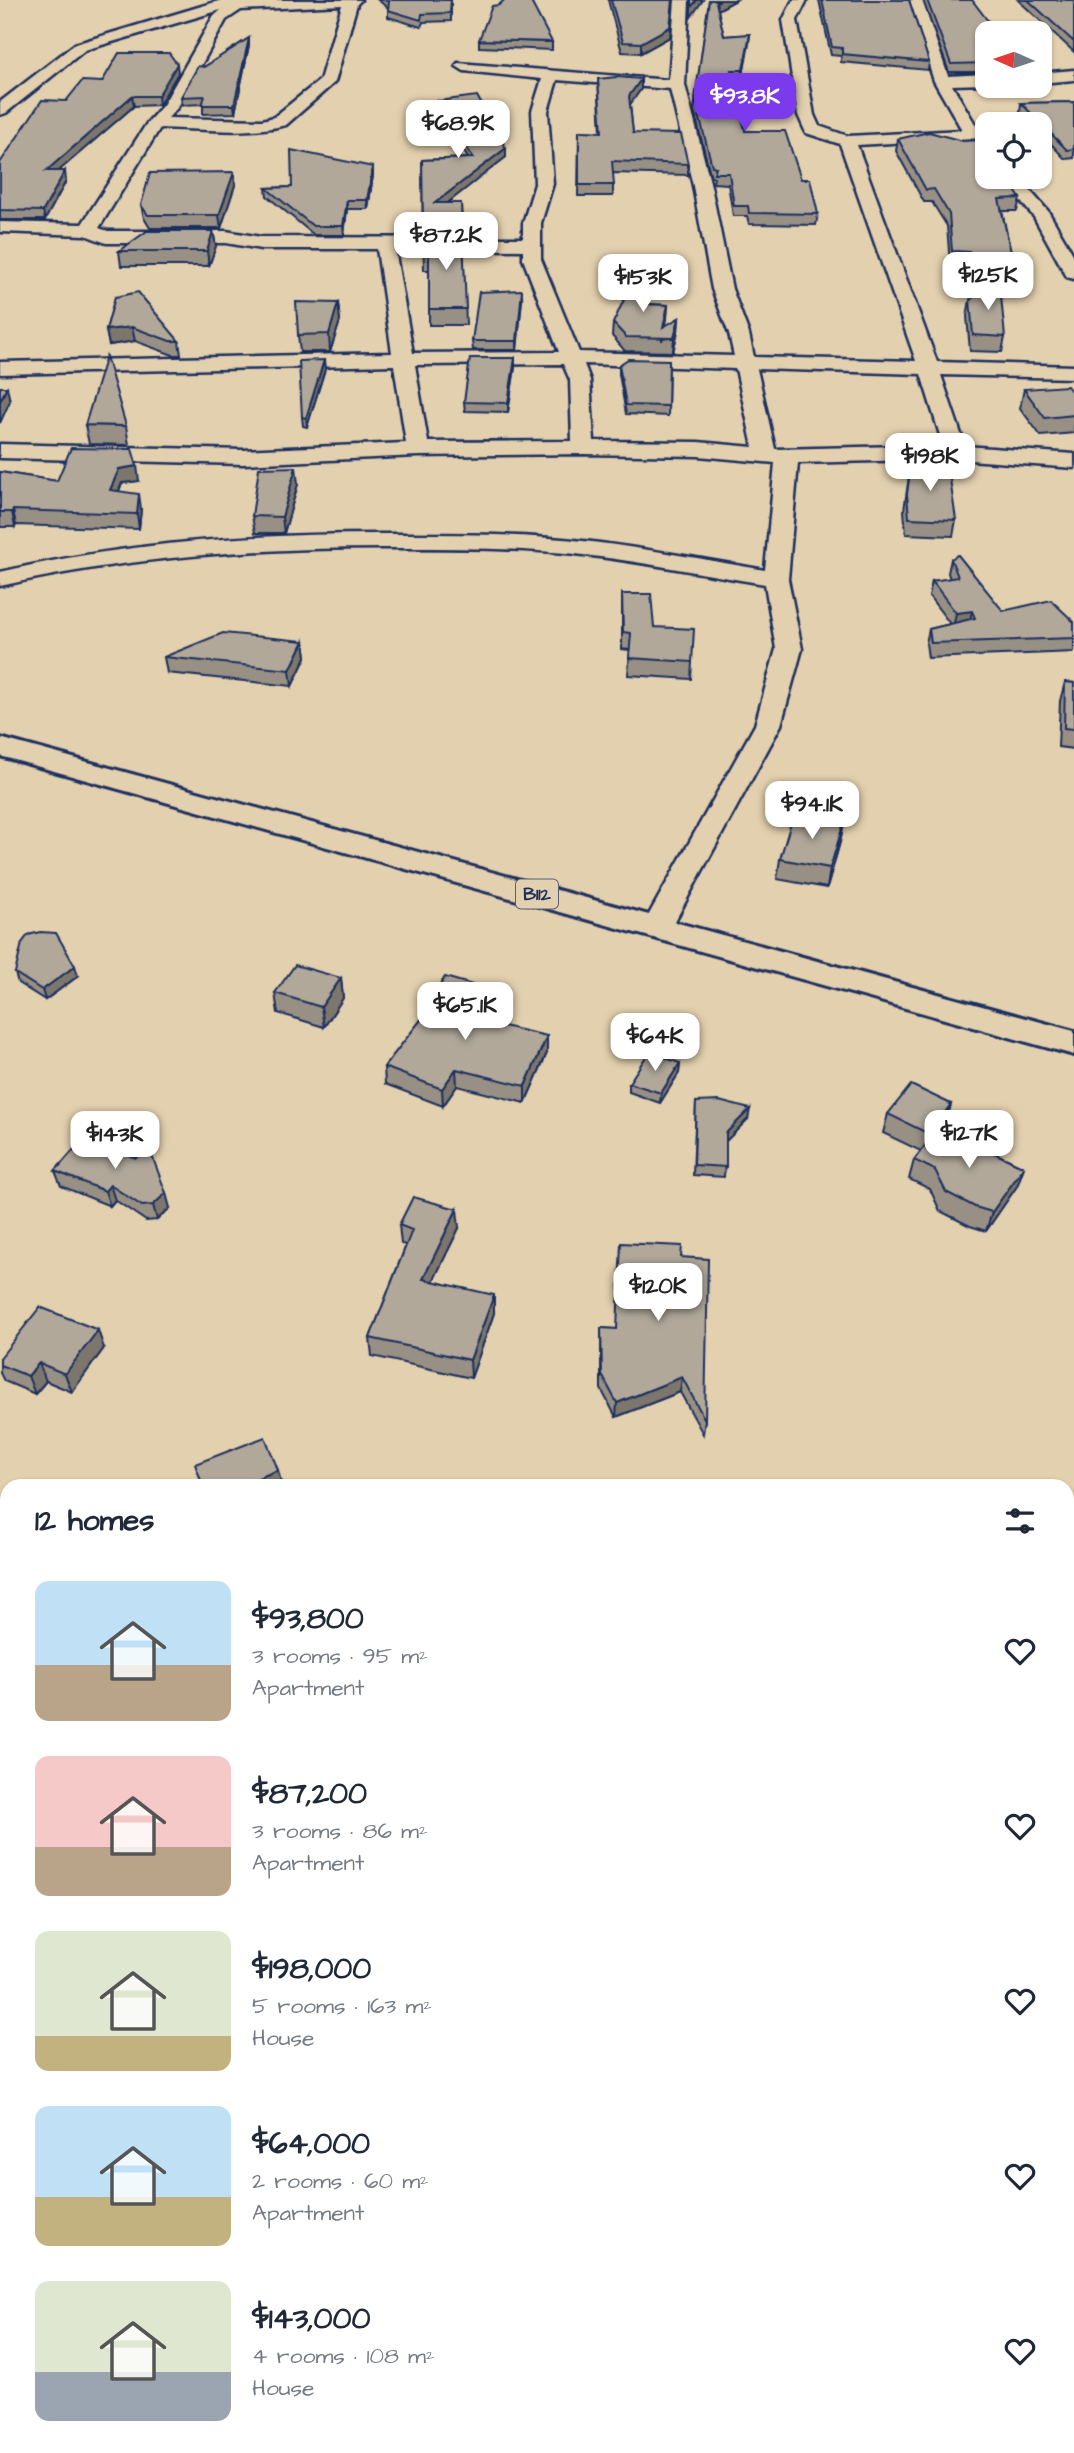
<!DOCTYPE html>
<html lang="en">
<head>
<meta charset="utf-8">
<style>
	:root { --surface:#fff; --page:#f2f2f3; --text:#1f2937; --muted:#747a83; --accent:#7c3aed }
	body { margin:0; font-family:"Architects Daughter",sans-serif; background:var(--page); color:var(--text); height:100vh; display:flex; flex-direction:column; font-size:26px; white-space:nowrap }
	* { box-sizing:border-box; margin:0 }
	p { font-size:23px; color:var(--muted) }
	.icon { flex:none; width:38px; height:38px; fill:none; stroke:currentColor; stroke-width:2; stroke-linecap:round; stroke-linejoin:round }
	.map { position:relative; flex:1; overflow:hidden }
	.details { position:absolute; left:0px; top:1479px; width:1074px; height:975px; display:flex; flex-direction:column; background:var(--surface); border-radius:21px 21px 0 0; box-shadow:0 2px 5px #0004 }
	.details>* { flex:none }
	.needle { width:46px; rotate:273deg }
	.fabs { position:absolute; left:975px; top:21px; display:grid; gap:14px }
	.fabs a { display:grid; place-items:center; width:77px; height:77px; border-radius:14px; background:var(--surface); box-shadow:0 2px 5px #0004; font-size:35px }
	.price { position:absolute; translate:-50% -60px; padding:0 16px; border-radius:14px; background:#fff; color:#222; font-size:23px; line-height:46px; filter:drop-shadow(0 2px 4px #0008) }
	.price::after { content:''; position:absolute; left:50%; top:42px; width:21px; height:16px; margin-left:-10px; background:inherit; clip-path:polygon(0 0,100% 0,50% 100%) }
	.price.on { background:var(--accent); color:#fff }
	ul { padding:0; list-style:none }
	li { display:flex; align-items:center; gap:21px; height:175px; padding:0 35px }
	li span { display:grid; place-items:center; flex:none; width:196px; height:140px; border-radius:14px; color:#555 }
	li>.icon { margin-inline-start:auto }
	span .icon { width:84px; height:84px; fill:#fffc; stroke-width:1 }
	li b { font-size:30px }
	h2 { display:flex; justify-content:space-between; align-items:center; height:84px; padding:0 35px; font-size:30px }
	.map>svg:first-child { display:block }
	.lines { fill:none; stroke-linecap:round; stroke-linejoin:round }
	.street-casing { stroke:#1b2f5e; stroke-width:5 }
	.primary-casing { stroke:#1b2f5e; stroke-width:6 }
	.street { fill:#e3d0ae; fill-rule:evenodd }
	.primary { fill:#e3d0ae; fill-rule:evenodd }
	.wall { fill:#989084; stroke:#1b2f5e; stroke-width:2 }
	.shaded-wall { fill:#7c766c; stroke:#1b2f5e; stroke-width:2 }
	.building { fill:#b1a89a; stroke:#1b2f5e; stroke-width:2 }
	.labels { text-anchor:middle; stroke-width:5; stroke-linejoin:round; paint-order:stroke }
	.shield { fill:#e3d0ae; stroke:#575f76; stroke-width:2 }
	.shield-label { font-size:18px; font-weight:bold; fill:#1b2f5e }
</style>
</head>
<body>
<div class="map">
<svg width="1074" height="2453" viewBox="0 0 1074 2453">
	<rect width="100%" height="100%" fill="#e3d0ae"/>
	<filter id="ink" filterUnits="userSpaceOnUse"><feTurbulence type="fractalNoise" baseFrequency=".0143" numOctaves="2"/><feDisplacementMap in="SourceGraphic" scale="14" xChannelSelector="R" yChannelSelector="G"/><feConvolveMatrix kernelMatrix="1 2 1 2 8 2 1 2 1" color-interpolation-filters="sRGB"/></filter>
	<g filter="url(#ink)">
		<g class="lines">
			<defs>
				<g id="street">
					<path d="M222,0h139l-4,4 -22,78 -49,43c-40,10 -84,4 -126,3l-61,100 9,3h118l35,6 262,1v-15l12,-39 -3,-73 10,-32 -78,-8 -8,-5 2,-3 211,17 6,-80h14l-4,85 26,101 21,103 17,45 5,23 162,4 -76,-217 -34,-11 -8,-18 -15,-95 10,-20h14l-10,20 17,95 5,11 29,10 114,-6 -28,-49 -26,-81h14l26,76 39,-2v10l-35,1 29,49 -2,4 -122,7 80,217 137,4v12l-133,-3 24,71 109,8v14l-118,-9 -158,4 -10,116 14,70 -21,76 -113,209 -11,3 -11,-3 -4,-7 113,-202 21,-76 -11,-65c-58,-9 -115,-21 -173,-28 -64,-8 -127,-8 -191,-8 -136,-1 -268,8 -401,38v-14c133,-31 265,-39 401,-38 63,0 127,0 191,8 58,7 115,18 173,28l10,-107 -77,-7 -115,-2 -165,2 -175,8 -243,-6v-14l243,6 163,-7 -12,-78 -394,9v-12l392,-9 -15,-104h-116l-35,-6h-120l-21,-8 -85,-3v-10l82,2 65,-101 16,-18 50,-88 8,-7 -136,40 -79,63 -6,2v-13l75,-58zM342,5l-22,75 -46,37 -12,3 -94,-2 10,-11 48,-87 15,-10zM557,80l113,9 23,97 19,103 17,45 5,22 -155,-4 -38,-93v-36l12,-39 -5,-73zM395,249l128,1v9l36,93 -146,1zM563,364l7,16 2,61 -144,1 -13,-77zM584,364l152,5 17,78 -55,-5 -104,-1 -4,-61zM757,369l164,5 22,71 -168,4z"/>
					<polygon points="1074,70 1074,80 1040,83 1040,73"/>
					<polygon points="1000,177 1018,177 1048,211 1074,256 1074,279 1067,277 1034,217"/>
					<polygon points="7,1543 7,1582 0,1584 0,1545"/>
					<polygon points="771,2446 826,2446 824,2453 768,2453"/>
					<polygon points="945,2446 1016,2446 1019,2453 947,2453"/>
				</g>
				<polygon id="primary" points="0,738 1074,1031 1074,1055 0,756"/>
			</defs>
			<use href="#street" class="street-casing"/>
			<use href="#primary" class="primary-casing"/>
			<use href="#street" class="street"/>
			<use href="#primary" class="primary"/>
		</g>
		<g class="wall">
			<polygon points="378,0 451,0 451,21 423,22 421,27 388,17 388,8"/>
			<polygon points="608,0 673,0 670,37 641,53 622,52"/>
			<polygon points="709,0 736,0 718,10 724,36 750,34 742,80 734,80 745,131 801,179 818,214 816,225 749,224 747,216 733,216 728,184 713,183 714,177 711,177 694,110"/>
			<polygon points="819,0 909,0 929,62 928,70 841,62 841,56 831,55"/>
			<polygon points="923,0 972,0 987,33 987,48 982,48 987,52 987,72 949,72"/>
			<polygon points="1018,0 1074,0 1074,52"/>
			<polygon points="249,38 249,45 235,113 203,114 203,104 182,105 181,97 204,67"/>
			<polygon points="479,40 552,42 552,50 479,47"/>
			<polygon points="178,73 159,105 134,106 58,171 66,181 45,220 0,220 0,163 66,101 102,82"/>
			<polygon points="598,79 641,89 630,104 633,133 688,164 688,175 613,173 613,196 578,196 579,131 601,132"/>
			<polygon points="438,101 506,148 506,157 446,203 461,203 462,235 423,235 422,160 468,158 438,109"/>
			<polygon points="1074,102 1074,158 1065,159 1040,132 1040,124 1032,124 1020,112 1021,103"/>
			<polygon points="898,139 1020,198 1017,211 1002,211 1013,262 1010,274 970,273 968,265 950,264 947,226 932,202 924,202 896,151"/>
			<polygon points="373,167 373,175 368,209 347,209 344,235 314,235 267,196 266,188 292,187"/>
			<polygon points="235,185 221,228 150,228 144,218 141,205"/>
			<polygon points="213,231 216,246 209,266 121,266 119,251"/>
			<polygon points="423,236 463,237 466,325 429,325 429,270 424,270"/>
			<polygon points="115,297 179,341 181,355 173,355 135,341 109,345 106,330"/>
			<polygon points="522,299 517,350 473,350 472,341"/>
			<polygon points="970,300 1005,337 1002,352 970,351 967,316"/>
			<polygon points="338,303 340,321 330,352 300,352 298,335"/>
			<polygon points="645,304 668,305 666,326 679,318 678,331 673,352 625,351 612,336 613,323"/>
			<polygon points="515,358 515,367 508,412 465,411 464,402"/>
			<polygon points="669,360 668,416 626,414 619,374 619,365"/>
			<polygon points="325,369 307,427 303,426 302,417"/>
			<polygon points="1024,389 1074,395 1074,433 1041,436 1020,408"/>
			<polygon points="85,425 126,426 129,445 89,444"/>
			<polygon points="911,463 956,520 953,536 906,534 904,510"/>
			<polygon points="0,472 57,481 139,481 122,483 119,491 141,509 139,529 16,525 15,527 0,527"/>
			<polygon points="298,484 284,533 255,533 252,516"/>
			<polygon points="951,559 1003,611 1074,622 1074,652 928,658 926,643 929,629 950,624 929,596 932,581 950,579 948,573"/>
			<polygon points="622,594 654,627 692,662 691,679 628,675 630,650 622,649"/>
			<polygon points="304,641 306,657 292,686 167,673 164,657"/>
			<polygon points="1065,682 1074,683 1074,749 1058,747 1060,701"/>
			<polygon points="844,822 840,842 827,888 777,879 780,859"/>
			<polygon points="15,973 78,976 45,1000 18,983"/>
			<polygon points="341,978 343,998 324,1027 278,1013 275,993"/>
			<polygon points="427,1006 490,1007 482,1021 547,1053 525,1103 457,1086 443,1106 385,1084 384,1067 427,1012"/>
			<polygon points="680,1063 679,1073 660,1103 629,1092 629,1083"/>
			<polygon points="696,1102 748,1119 726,1141 724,1177 693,1175"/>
			<polygon points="951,1104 946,1123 942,1128 1024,1167 1017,1186 986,1231 970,1226 940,1211 930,1189 909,1179 914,1160 921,1151 883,1133 888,1114"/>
			<polygon points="84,1138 170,1208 157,1220 146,1221 115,1200 110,1206 61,1186 55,1171"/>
			<polygon points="399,1225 459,1228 433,1281 494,1313 471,1378 372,1356 370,1338 406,1245 401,1244"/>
			<polygon points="681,1257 705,1420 703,1434 680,1392 616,1417 601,1389 601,1328 617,1329"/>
			<polygon points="104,1348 72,1392 46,1381 35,1394 4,1381 0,1373 0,1358"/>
			<rect x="1068" y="1867" width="6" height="44"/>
		</g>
		<g class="shaded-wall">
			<polygon points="673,0 670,37 641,53 641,43"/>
			<polygon points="697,0 703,0 691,17 691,7"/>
			<polygon points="720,0 736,0 716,11 716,2"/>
			<polygon points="750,34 749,44 742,80 743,70"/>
			<polygon points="249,38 249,45 235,113 234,105"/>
			<polygon points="987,40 987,48 973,49 975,41"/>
			<polygon points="177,64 178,73 159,105 158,96"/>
			<polygon points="641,79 641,89 629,106 629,96"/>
			<polygon points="132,96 134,106 47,181 46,171"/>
			<polygon points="506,148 506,157 436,212 435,203"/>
			<polygon points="373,167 373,175 368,209 367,200"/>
			<polygon points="65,171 66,181 45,220 43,211"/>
			<polygon points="234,172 235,185 221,228 219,215"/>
			<polygon points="347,200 347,209 344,235 343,226"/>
			<polygon points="213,231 216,246 209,266 207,251"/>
			<polygon points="522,290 522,299 517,350 517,341"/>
			<polygon points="338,303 340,321 330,352 329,334"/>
			<polygon points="668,305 667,319 662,341 663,327"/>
			<polygon points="679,318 678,331 673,352 674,338"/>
			<polygon points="132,327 135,341 109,345 106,330"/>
			<polygon points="515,358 515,367 508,412 508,403"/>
			<polygon points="324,360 325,369 307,427 306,418"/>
			<polygon points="7,387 10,401 0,423 0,401"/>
			<polygon points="137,466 139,481 122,483 113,504 110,490 119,469"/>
			<polygon points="296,467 298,484 284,533 282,517"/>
			<polygon points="139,494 141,509 139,529 137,514"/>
			<polygon points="13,510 16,525 15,527 12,512"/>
			<polygon points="972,611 969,625 953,628 956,613"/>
			<polygon points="304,641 306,657 292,686 290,670"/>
			<polygon points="844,822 840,842 827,888 830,868"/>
			<polygon points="75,966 78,976 45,1000 42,990"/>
			<polygon points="341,978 343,998 324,1027 321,1007"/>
			<polygon points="490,990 490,1007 472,1036 472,1019"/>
			<polygon points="547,1036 547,1053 525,1103 525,1086"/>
			<polygon points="680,1063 679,1073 660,1103 661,1093"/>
			<polygon points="456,1069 457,1086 443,1106 442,1089"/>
			<polygon points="951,1104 946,1123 923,1153 929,1134"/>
			<polygon points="750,1109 748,1119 725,1142 726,1133"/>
			<polygon points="1024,1167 1017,1186 986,1231 992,1212"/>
			<polygon points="110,1185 115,1200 110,1206 105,1191"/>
			<polygon points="166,1193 170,1208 157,1220 153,1205"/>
			<polygon points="457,1209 459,1228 425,1298 423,1279"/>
			<polygon points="494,1295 494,1313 471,1378 470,1360"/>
			<polygon points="98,1330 104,1348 72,1392 65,1374"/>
			<polygon points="39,1363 46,1381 35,1394 28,1376"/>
			<polygon points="682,1377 680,1392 616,1417 617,1403"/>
			<polygon points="278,1470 282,1486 260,1486 258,1478"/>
			<polygon points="7,1864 7,1884 0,1889 0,1869"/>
		</g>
		<g class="building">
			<polygon points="387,0 451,0 450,13 422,14 421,20 388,10 389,1"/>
			<polygon points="504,0 530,0 552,42 479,40 492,6 499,5"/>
			<polygon points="611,0 673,0 670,27 641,43 623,42"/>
			<polygon points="691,0 697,0 691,7"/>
			<polygon points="709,0 720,0 716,2 724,36 750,34 743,70 731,70 745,131 785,131 801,179 810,179 818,214 749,213 748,206 734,206 729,173 714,173 716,167 712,166 695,99"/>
			<polygon points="822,0 909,0 929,62 842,54 842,48 832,47"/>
			<polygon points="927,0 972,0 997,33 987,33 987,40 975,41 987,52 987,63 951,64"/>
			<polygon points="1028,0 1074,0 1074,42"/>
			<polygon points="249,38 234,105 202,105 205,96 181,97 198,66 204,67"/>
			<polygon points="119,53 169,53 177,64 158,96 132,96 46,171 65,171 43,211 0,210 0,163 42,100 66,101 82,81 102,82"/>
			<polygon points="617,77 641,79 629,96 633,133 681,134 688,164 612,161 614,185 579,185 579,131 602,132 598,79"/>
			<polygon points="477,96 506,148 435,203 461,203 462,226 423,226 422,160 473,158 438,101"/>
			<polygon points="1074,102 1074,149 1067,150 1021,103"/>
			<polygon points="929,132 963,141 982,140 987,148 987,177 1006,177 1020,198 999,199 1013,262 972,260 970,252 952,251 949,214 934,189 926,190 898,139"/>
			<polygon points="291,150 373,167 367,200 347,200 343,226 313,226 266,188 292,187"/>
			<polygon points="234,172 219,215 148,215 141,205 150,173"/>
			<polygon points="147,231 213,231 207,251 119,251"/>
			<polygon points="423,236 463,237 466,309 429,309 429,254 423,254"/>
			<polygon points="642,261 645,304 668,305 663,327 679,318 674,338 626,337 613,323"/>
			<polygon points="999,276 1005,337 973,335 970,300"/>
			<polygon points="522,290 517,341 472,341 479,292"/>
			<polygon points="138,292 179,341 170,341 132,327 106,330 115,297"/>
			<polygon points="296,302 338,303 329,334 298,335"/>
			<polygon points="106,356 126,426 85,425"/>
			<polygon points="470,358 515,358 508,403 464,402"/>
			<polygon points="628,359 669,360 668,406 626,405 619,365"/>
			<polygon points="324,360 306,418 302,417 299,361"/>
			<polygon points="1067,386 1074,395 1074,415 1045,418 1024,389"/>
			<polygon points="0,387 7,387 0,401"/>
			<polygon points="71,448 132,449 137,466 119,469 110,490 139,494 137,514 13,510 12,512 0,512 0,472 57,481"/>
			<polygon points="911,463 939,465 950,479 956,520 909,518 907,494"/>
			<polygon points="296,467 282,517 252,516 259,468"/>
			<polygon points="958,555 1003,611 1051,600 1074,622 1074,638 931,643 929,629 975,618 972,611 956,613 932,581 958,577 951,559"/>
			<polygon points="622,594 651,594 654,627 694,629 692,662 629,658 631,633 623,632"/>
			<polygon points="223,633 304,641 290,670 164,657"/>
			<polygon points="1065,682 1074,683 1074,729 1064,728"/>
			<polygon points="794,813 844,822 830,868 780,859"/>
			<polygon points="40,932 56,933 75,966 42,990 15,973 22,943 28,935"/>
			<polygon points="295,965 341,978 321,1007 275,993"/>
			<polygon points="445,977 490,990 472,1019 547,1036 525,1086 456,1069 442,1089 384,1067 431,1007 427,1006"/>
			<polygon points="649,1052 680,1063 661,1093 629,1083"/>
			<polygon points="911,1085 951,1104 929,1134 888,1114"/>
			<polygon points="719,1101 750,1109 726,1133 726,1167 694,1165 696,1102"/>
			<polygon points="939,1127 1024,1167 992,1212 975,1207 946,1192 935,1170 914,1160"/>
			<polygon points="84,1138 136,1158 148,1145 166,1193 153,1205 142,1206 110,1185 105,1191 55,1171"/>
			<polygon points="413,1197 457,1209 423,1279 494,1295 470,1360 370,1338 412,1230 399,1225"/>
			<polygon points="621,1243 682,1246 681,1257 708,1259 705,1420 682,1377 617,1403 602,1375 601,1328 617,1329"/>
			<polygon points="40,1307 98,1330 65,1374 39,1363 28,1376 0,1365 0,1358"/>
			<polygon points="265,1437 278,1470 258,1478 261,1486 203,1486 195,1464"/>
			<polygon points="7,1778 7,1864 0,1869 0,1783"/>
			<polygon points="1068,1867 1074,1867 1074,1905 1068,1904"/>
		</g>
	</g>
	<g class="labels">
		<rect class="shield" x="516" y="879.5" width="42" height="29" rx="5"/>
		<g class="shield-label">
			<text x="537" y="900">B112</text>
		</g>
	</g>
</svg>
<div class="fabs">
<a><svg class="needle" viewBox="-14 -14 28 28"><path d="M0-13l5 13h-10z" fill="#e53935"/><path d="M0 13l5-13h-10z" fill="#747a83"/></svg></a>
<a><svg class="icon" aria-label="locate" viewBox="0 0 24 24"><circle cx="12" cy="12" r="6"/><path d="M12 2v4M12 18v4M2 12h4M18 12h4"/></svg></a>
</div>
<b class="price on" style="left:745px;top:133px">$93.8K</b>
<b class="price" style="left:458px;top:160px">$68.9K</b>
<b class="price" style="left:446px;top:272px">$87.2K</b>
<b class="price" style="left:988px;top:312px">$125K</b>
<b class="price" style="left:643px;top:314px">$153K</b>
<b class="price" style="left:930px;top:493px">$198K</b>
<b class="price" style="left:812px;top:841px">$94.1K</b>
<b class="price" style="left:465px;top:1042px">$65.1K</b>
<b class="price" style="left:655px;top:1073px">$64K</b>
<b class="price" style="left:969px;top:1170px">$127K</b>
<b class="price" style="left:115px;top:1171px">$143K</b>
<b class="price" style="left:658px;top:1323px">$120K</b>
<section class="details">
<h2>12 homes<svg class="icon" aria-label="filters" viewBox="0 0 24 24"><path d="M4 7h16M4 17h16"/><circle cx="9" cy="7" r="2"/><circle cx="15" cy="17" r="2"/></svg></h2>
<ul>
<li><span style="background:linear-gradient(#bfe0f5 60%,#b9a48a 0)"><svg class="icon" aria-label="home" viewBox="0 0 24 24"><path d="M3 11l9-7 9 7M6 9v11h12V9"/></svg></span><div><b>$93,800</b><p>3 rooms · 95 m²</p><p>Apartment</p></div><svg class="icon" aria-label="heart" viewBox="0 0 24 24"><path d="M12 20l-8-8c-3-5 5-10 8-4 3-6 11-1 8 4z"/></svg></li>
<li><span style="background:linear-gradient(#f6c9c9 65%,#b9a48a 0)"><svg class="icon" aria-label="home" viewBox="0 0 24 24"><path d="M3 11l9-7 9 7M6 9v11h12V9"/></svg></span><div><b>$87,200</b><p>3 rooms · 86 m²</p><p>Apartment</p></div><svg class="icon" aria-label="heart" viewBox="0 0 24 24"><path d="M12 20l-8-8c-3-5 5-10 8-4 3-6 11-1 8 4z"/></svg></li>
<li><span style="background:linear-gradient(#dfe7d0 75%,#c2b280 0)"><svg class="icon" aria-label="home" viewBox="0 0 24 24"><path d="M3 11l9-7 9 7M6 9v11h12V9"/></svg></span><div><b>$198,000</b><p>5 rooms · 163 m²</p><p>House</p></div><svg class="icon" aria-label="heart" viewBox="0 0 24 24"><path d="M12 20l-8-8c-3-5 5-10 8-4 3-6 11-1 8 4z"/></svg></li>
<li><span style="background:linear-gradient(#bfe0f5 65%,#c2b280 0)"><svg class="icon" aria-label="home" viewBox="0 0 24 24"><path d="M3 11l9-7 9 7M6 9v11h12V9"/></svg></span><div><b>$64,000</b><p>2 rooms · 60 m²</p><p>Apartment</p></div><svg class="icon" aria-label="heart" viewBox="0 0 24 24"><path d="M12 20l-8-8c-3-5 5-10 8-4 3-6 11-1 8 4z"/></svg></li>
<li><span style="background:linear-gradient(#dfe7d0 65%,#9aa5b1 0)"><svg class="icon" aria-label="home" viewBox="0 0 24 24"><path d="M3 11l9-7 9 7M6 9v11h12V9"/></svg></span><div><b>$143,000</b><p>4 rooms · 108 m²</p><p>House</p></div><svg class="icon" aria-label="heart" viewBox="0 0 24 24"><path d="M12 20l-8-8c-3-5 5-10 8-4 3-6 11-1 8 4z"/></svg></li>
</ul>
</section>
</div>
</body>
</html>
